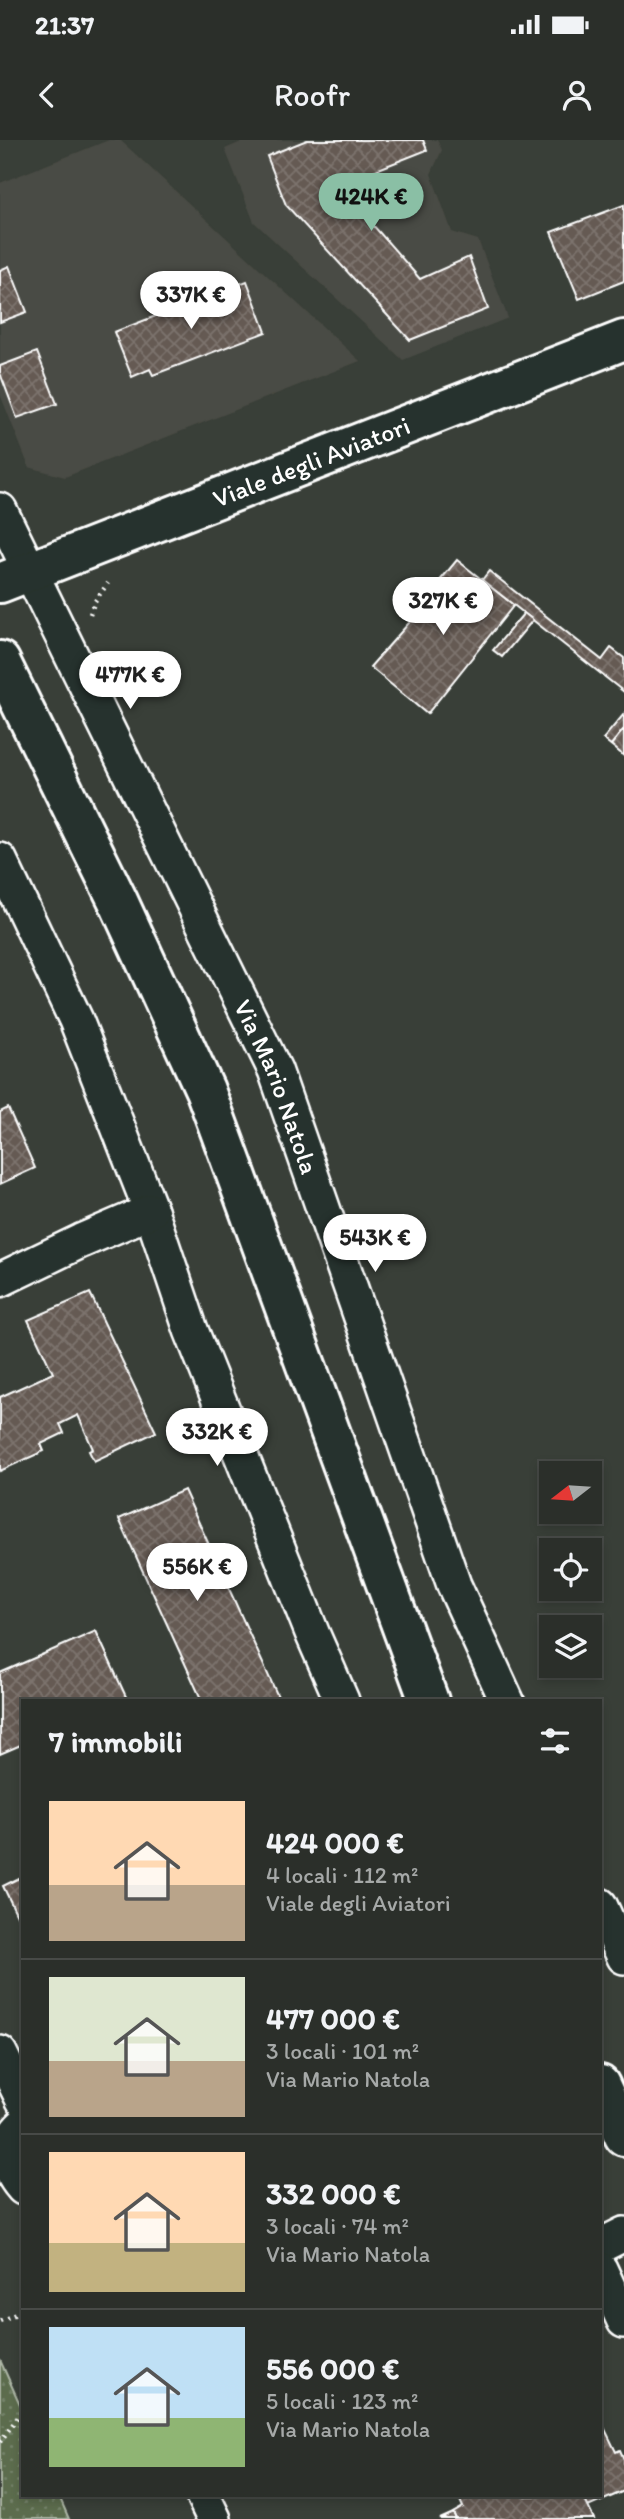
<!DOCTYPE html>
<html lang="it">
<head>
<meta charset="utf-8">
<style>
	:root { --surface:#2b2f2a; --page:#373b36; --text:#f1f3f6; --muted:#a6a9a8; --line:#474a47; --accent:#8abfa5 }
	body { margin:0; font-family:Itim,sans-serif; background:var(--page); color:var(--text); height:100vh; display:flex; flex-direction:column; font-size:26px; white-space:nowrap }
	* { box-sizing:border-box; margin:0 }
	p { font-size:23px; color:var(--muted) }
	.icon { flex:none; width:38px; height:38px; fill:none; stroke:currentColor; stroke-width:2; stroke-linecap:round; stroke-linejoin:round }
	.map { position:relative; flex:1; overflow:hidden }
	.details { position:absolute; left:21px; top:1559px; width:581px; height:798px; display:flex; flex-direction:column; background:var(--surface); border-radius:0px; box-shadow:0 4px 10px #0003,0 0 0 2px var(--line) }
	.details>* { flex:none }
	.needle { width:46px; rotate:253deg }
	.fabs { position:absolute; left:539px; top:1321px; display:grid; gap:14px }
	.fabs a { display:grid; place-items:center; width:63px; height:63px; border-radius:0px; background:var(--surface); box-shadow:0 4px 10px #0003,0 0 0 2px var(--line); font-size:35px }
	.price { position:absolute; translate:-50% -60px; padding:0 16px; border-radius:24px; background:#fff; color:#222; font-size:23px; line-height:46px; filter:drop-shadow(0 2px 4px #0008) }
	.price::after { content:''; position:absolute; left:50%; top:42px; width:21px; height:16px; margin-left:-10px; background:inherit; clip-path:polygon(0 0,100% 0,50% 100%) }
	.price.active { background:var(--accent); color:#111 }
	ul { padding:0; list-style:none }
	li { display:flex; align-items:center; gap:21px; height:175px; padding:0 28px }
	li+li { border-top:2px solid var(--line) }
	li span { display:grid; place-items:center; flex:none; width:196px; height:140px; border-radius:0px; color:#555 }
	li>.icon { margin-inline-start:auto }
	span .icon { width:84px; height:84px; fill:#fffc; stroke-width:1 }
	li b { font-size:30px }
	h2 { display:flex; justify-content:space-between; align-items:center; height:84px; padding:0 28px; font-size:30px }
	.status { display:flex; justify-content:space-between; align-items:center; height:49px; padding:0 35px; background:var(--surface); direction:ltr }
	.status svg { height:19px; fill:currentColor }
	header { display:flex; justify-content:space-between; align-items:center; height:91px; padding:0 28px; background:var(--surface); font-size:32px; font-weight:600 }
	.map>svg:first-child { display:block }
	.built { fill:#4a4b44 }
	.green { fill:url(#green-dots); stroke:#adb6a6; stroke-width:2 }
	.building { fill:url(#building-cross-hatch); stroke:#fff; stroke-width:2 }
	.lines { fill:none; stroke-linecap:round; stroke-linejoin:round }
	.street-casing { stroke:#fff; stroke-width:38 }
	.secondary-casing { stroke:#fff; stroke-width:44 }
	.path { stroke:#fff; stroke-width:4.5; stroke-dasharray:2 5; stroke-linecap:butt }
	.street { stroke:#26332d; stroke-width:33 }
	.secondary { stroke:#26332d; stroke-width:38 }
	.labels { text-anchor:middle; stroke-width:5; stroke-linejoin:round; paint-order:stroke }
	.street-label { font-size:26px; fill:#fff; stroke:#26332d }
</style>
</head>
<body>
<div class="status"><b>21:37</b><svg viewBox="0 0 49 12"><path d="M0 12V9h3v3zM5 12V6h3v6zM10 12V3h3v9zM15 12V0h3v12zM26 1h20v11H26zM47 4h2v5h-2z"/></svg></div>
<header><svg class="icon" aria-label="back" viewBox="0 0 24 24"><path d="M15 5l-7 7 7 7"/></svg>Roofr<svg class="icon" aria-label="person" viewBox="0 0 24 24"><circle cx="12" cy="8" r="4"/><path d="M4 21q1-7 8-7t8 7"/></svg></header>
<div class="map">
<svg width="624" height="2379" viewBox="0 0 624 2379">
	<defs>
		<pattern id="green-dots" width="8" height="8" patternUnits="userSpaceOnUse" patternTransform="scale(1.75)"><rect width="8" height="8" fill="#5b6c4e"/><path d="M2 2h.1M6 6h.1" fill="none" stroke="#748269" stroke-width="1.8" stroke-linecap="round"/></pattern>
		<pattern id="building-cross-hatch" width="8" height="8" patternUnits="userSpaceOnUse" patternTransform="scale(1.75)"><rect width="8" height="8" fill="#655a53"/><path d="M0 0l8 8M0 8l8-8" fill="none" stroke="#7c736d"/></pattern>
	</defs>
	<rect width="100%" height="100%" fill="#393f38"/>
	<filter id="ink" filterUnits="userSpaceOnUse"><feTurbulence type="fractalNoise" baseFrequency=".0143" numOctaves="2"/><feDisplacementMap in="SourceGraphic" scale="14" xChannelSelector="R" yChannelSelector="G"/><feConvolveMatrix kernelMatrix="1 2 1 2 8 2 1 2 1" color-interpolation-filters="sRGB"/></filter>
	<g filter="url(#ink)">
		<g class="built">
			<polygon points="109,0 120,0 360,221 65,337 29,327 0,254 0,43"/>
			<polygon points="246,0 437,0 442,10 431,34 452,92 478,100 508,178 403,220 254,82 225,9"/>
		</g>
		<polygon class="green" points="0,2220 23,2271 23,2356 59,2356 69,2379 0,2379"/>
		<g class="building">
			<polygon points="307,0 423,0 427,10 338,45 420,139 469,117 488,169 410,200 286,65 267,16"/>
			<polygon points="624,65 624,141 579,159 551,92"/>
			<polygon points="9,126 27,172 0,182 0,130"/>
			<polygon points="247,141 266,192 153,235 150,229 132,237 114,192"/>
			<polygon points="37,212 57,264 17,278 0,233 0,226"/>
			<polygon points="457,420 514,465 427,574 370,527 432,457 429,454"/>
			<polygon points="489,431 602,520 611,508 624,518 624,552 482,440"/>
			<polygon points="524,473 533,480 502,517 493,510"/>
			<polygon points="624,574 624,589 611,605 603,599"/>
			<polygon points="624,589 624,616 611,605"/>
			<polygon points="8,968 35,1028 0,1044 0,972"/>
			<polygon points="90,1153 156,1292 94,1321 89,1311 93,1309 78,1275 60,1284 64,1293 41,1304 44,1311 0,1331 0,1257 53,1233 28,1180"/>
			<polygon points="184,1350 220,1429 280,1561 202,1561 119,1379"/>
			<polygon points="96,1491 127,1559 122,1561 23,1561 23,1604 0,1614 0,1533"/>
			<polygon points="23,1736 23,1788 3,1746"/>
			<polygon points="600,2279 616,2312 620,2310 624,2319 624,2351 588,2367 583,2356 600,2356"/>
			<polygon points="458,2356 583,2356 594,2379 456,2379 453,2373 463,2367"/>
			<polygon points="453,2373 456,2379 440,2379"/>
		</g>
		<g class="lines">
			<defs>
				<g id="street">
					<path id="s1" d="M0,370l275,560 179,515 53,116"/>
					<polyline points="0,720 76,880 151,1071 191,1190 313,1495 342,1561"/>
					<polyline points="0,1140 81,1101 151,1071"/>
					<polyline points="600,1765 624,1817"/>
					<polyline points="0,1913 23,1960"/>
					<path d="M23,1985c-21,19 -18,43 0,63"/>
					<polyline points="600,2106 624,2094"/>
					<polyline points="600,2129 624,2181"/>
					<polyline points="203,2356 214,2379"/>
				</g>
				<g id="secondary">
					<path id="s2" d="M0,443l624,-243"/>
					<polyline points="0,521 118,761 205,950 429,1561"/>
					<polyline points="600,1945 624,1996"/>
				</g>
			</defs>
			<use href="#street" class="street-casing"/>
			<use href="#secondary" class="secondary-casing"/>
			<g class="path">
				<polyline points="90,474 95,461 108,443"/>
				<polyline points="0,2181 23,2171"/>
				<polyline points="0,2302 23,2270"/>
			</g>
			<use href="#street" class="street"/>
			<use href="#secondary" class="secondary"/>
		</g>
	</g>
	<g class="labels">
		<g class="street-label">
			<text dy="9" stroke="none"><textPath href="#s2" startOffset="334">Viale degli Aviatori</textPath></text>
			<text dy="9" stroke="none"><textPath href="#s1" startOffset="640">Via Mario Natola</textPath></text>
		</g>
	</g>
</svg>
<div class="fabs">
<a><svg class="needle" viewBox="-14 -14 28 28"><path d="M0-13l5 13h-10z" fill="#e53935"/><path d="M0 13l5-13h-10z" fill="#a6a9a8"/></svg></a>
<a><svg class="icon" aria-label="locate" viewBox="0 0 24 24"><circle cx="12" cy="12" r="6"/><path d="M12 2v4M12 18v4M2 12h4M18 12h4"/></svg></a>
<a><svg class="icon" aria-label="layers" viewBox="0 0 24 24"><path d="M12 4l9 5-9 5-9-5zM3 14l9 5 9-5"/></svg></a>
</div>
<b class="price active" style="left:371px;top:93px">424K €</b>
<b class="price" style="left:191px;top:191px">337K €</b>
<b class="price" style="left:443px;top:497px">327K €</b>
<b class="price" style="left:130px;top:571px">477K €</b>
<b class="price" style="left:375px;top:1134px">543K €</b>
<b class="price" style="left:217px;top:1328px">332K €</b>
<b class="price" style="left:197px;top:1463px">556K €</b>
<section class="details">
<h2>7 immobili<svg class="icon" aria-label="filters" viewBox="0 0 24 24"><path d="M4 7h16M4 17h16"/><circle cx="9" cy="7" r="2"/><circle cx="15" cy="17" r="2"/></svg></h2>
<ul>
<li><span style="background:linear-gradient(#ffd9b3 60%,#b9a48a 0)"><svg class="icon" aria-label="home" viewBox="0 0 24 24"><path d="M3 11l9-7 9 7M6 9v11h12V9"/></svg></span><div><b>424 000 €</b><p>4 locali · 112 m²</p><p>Viale degli Aviatori</p></div></li>
<li><span style="background:linear-gradient(#dfe7d0 60%,#b9a48a 0)"><svg class="icon" aria-label="home" viewBox="0 0 24 24"><path d="M3 11l9-7 9 7M6 9v11h12V9"/></svg></span><div><b>477 000 €</b><p>3 locali · 101 m²</p><p>Via Mario Natola</p></div></li>
<li><span style="background:linear-gradient(#ffd9b3 65%,#c2b280 0)"><svg class="icon" aria-label="home" viewBox="0 0 24 24"><path d="M3 11l9-7 9 7M6 9v11h12V9"/></svg></span><div><b>332 000 €</b><p>3 locali · 74 m²</p><p>Via Mario Natola</p></div></li>
<li><span style="background:linear-gradient(#bfe0f5 65%,#8fb573 0)"><svg class="icon" aria-label="home" viewBox="0 0 24 24"><path d="M3 11l9-7 9 7M6 9v11h12V9"/></svg></span><div><b>556 000 €</b><p>5 locali · 123 m²</p><p>Via Mario Natola</p></div></li>
</ul>
</section>
</div>
</body>
</html>
